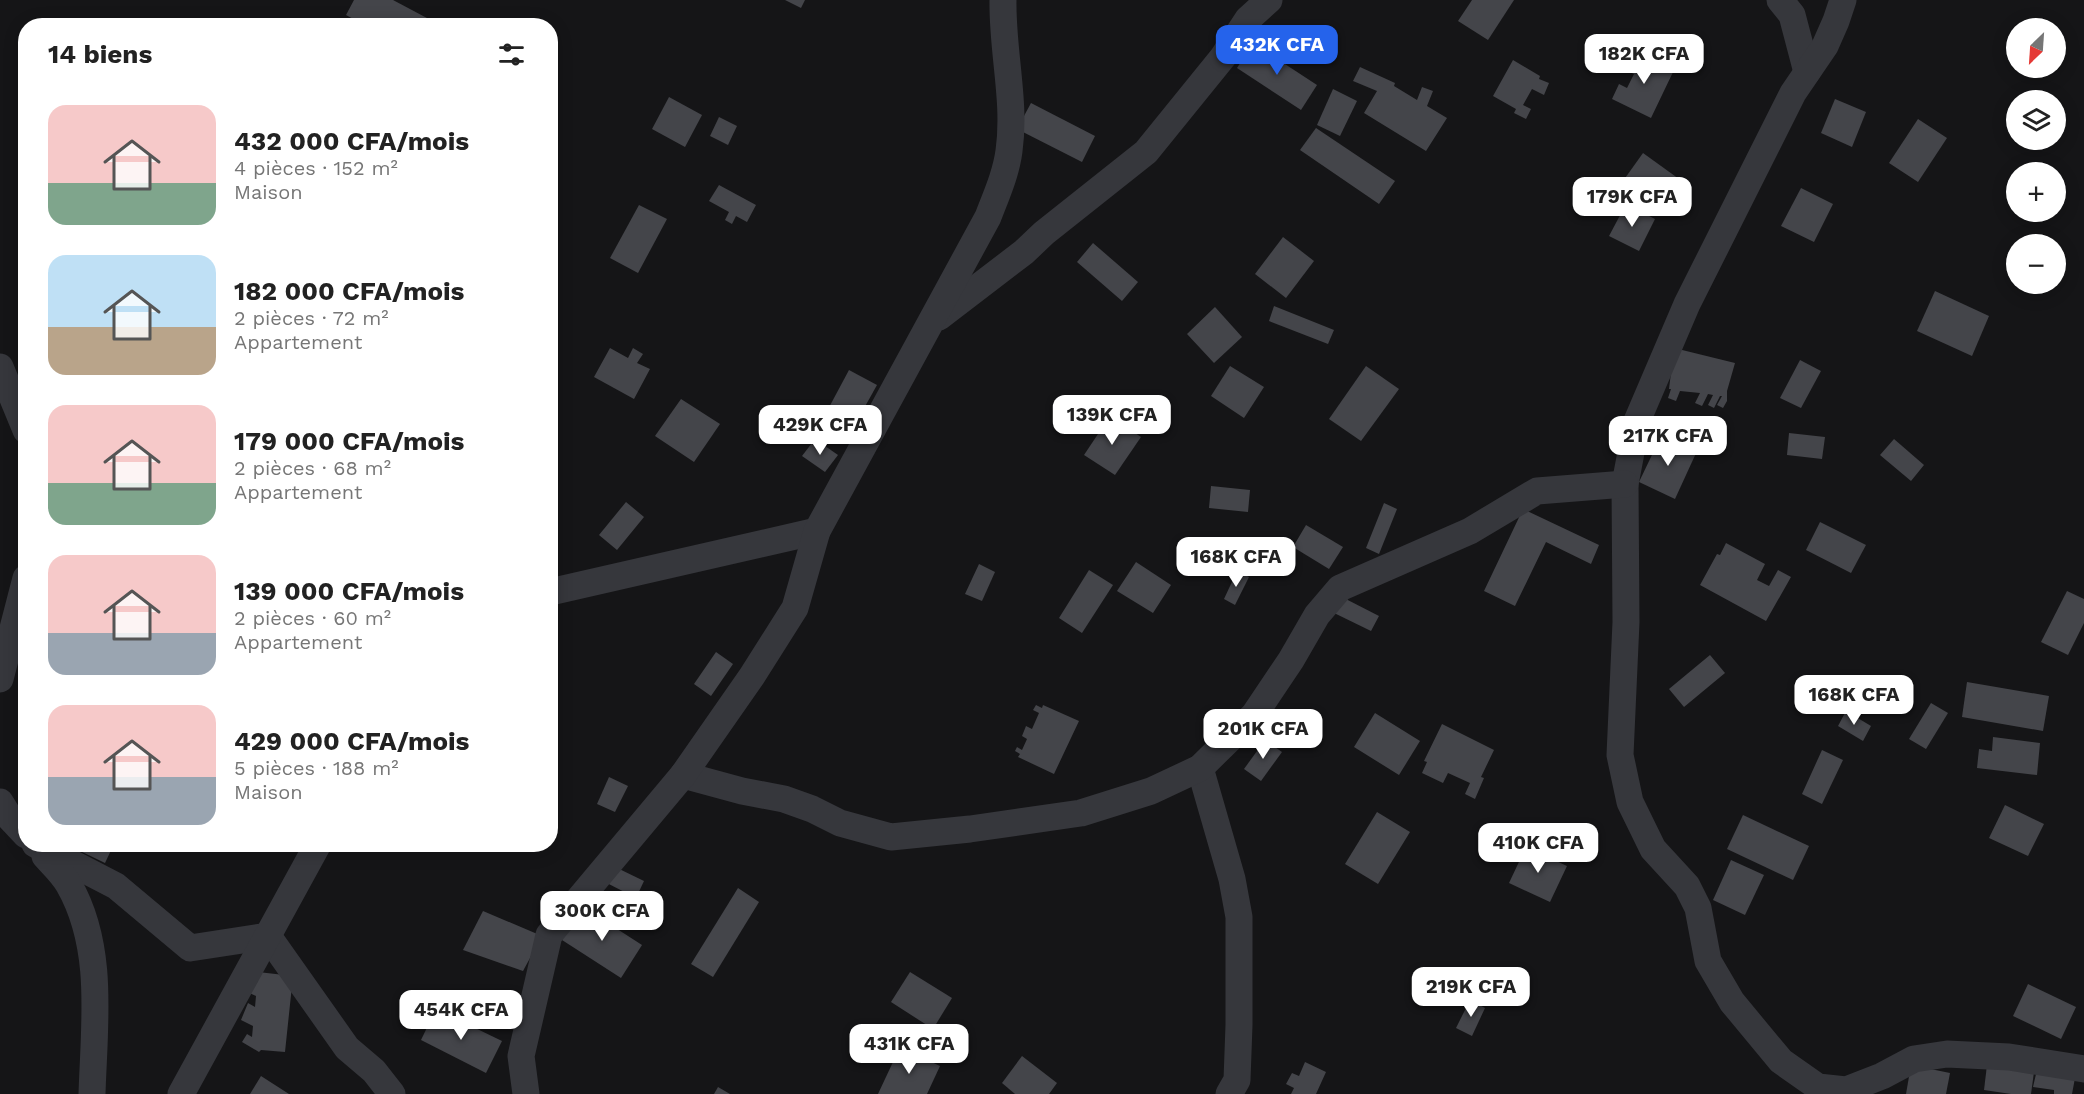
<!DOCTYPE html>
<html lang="fr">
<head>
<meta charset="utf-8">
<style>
	:root { --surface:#fff; --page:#f6f6f6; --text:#222; --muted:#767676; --accent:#2563eb }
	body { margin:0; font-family:"Work Sans",sans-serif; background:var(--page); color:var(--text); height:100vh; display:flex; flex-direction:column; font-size:22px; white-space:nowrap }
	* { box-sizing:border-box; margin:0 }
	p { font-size:20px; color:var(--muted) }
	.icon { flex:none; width:33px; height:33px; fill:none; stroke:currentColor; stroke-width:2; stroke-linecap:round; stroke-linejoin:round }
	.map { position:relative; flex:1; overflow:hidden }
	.side { position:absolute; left:18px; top:18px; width:540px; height:834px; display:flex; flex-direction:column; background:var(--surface); border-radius:24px; box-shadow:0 3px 15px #0003 }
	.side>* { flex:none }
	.needle { width:39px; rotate:205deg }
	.fabs { position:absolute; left:2006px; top:18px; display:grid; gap:12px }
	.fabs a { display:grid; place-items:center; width:60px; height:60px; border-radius:50%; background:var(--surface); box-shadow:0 3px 15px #0003; font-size:30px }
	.price { position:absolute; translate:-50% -51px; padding:0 14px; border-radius:12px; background:#fff; color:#222; font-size:20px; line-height:39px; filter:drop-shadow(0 2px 3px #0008) }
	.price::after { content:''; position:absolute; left:50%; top:36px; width:18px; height:14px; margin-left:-9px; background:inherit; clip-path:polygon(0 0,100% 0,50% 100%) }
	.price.current { background:var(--accent); color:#fff }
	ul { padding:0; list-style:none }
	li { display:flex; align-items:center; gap:18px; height:150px; padding:0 30px }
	li span { display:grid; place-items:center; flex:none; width:168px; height:120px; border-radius:18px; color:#555 }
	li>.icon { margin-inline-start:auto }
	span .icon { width:72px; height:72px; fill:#fffc; stroke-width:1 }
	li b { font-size:26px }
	h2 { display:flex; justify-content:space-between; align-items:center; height:72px; padding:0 30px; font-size:26px }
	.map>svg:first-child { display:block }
	.building { fill:#44454a }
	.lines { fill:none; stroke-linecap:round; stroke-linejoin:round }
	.street { stroke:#36373c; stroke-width:27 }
</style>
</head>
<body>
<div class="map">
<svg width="2084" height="1094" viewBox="0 0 2084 1094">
	<rect width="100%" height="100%" fill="#151517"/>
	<g class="building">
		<polygon points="354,0 393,0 442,26 366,26 346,15"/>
		<polygon points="785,0 805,0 801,8"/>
		<polygon points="1472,0 1514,0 1488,40 1458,21"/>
		<polygon points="1253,43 1317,85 1301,110 1237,68"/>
		<polygon points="1630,52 1642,58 1643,55 1674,70 1651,118 1612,99 1619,84 1627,88 1634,74 1623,69"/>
		<polygon points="1513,60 1540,76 1539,79 1549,83 1544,95 1532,89 1523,105 1531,109 1526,119 1514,113 1516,109 1493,96"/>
		<polygon points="1360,67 1395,83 1394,86 1417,100 1422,87 1433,91 1427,106 1447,118 1426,151 1364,113 1377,91 1353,81"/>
		<polygon points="1333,89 1357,101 1340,136 1317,125"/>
		<polygon points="669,97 702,115 685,147 652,129"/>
		<polygon points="1835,99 1866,112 1852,147 1821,133"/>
		<polygon points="1031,103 1095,136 1082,162 1017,129"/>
		<polygon points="719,117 737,126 728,145 710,136"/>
		<polygon points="1918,119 1947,138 1918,182 1889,163"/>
		<polygon points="1316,128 1395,181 1379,204 1300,150"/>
		<polygon points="1643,153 1686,184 1667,211 1623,181"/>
		<polygon points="719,185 756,205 747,222 736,216 732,224 725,220 729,212 709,201"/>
		<polygon points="1801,188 1833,204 1814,242 1781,226"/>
		<polygon points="1626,204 1655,219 1639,251 1609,236"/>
		<polygon points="639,205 667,219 638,273 610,258"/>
		<polygon points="1283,237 1314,261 1286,298 1255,274"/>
		<polygon points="1093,243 1138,282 1122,301 1077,262"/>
		<polygon points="1935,291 1989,316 1972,356 1917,331"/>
		<polygon points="1274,306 1334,330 1328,344 1269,321"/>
		<polygon points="1215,307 1242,337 1214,363 1187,334"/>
		<polygon points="610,348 628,358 633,348 643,354 637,363 650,369 634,399 594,377"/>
		<polygon points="1674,348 1735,363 1727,391 1727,401 1723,408 1717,405 1722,396 1720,396 1714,408 1708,405 1713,395 1708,394 1702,406 1695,403 1700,393 1680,391 1676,401 1668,398 1671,389 1669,389"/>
		<polygon points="1800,360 1821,371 1801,408 1780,398"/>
		<polygon points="1230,366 1264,387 1244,418 1211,396"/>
		<polygon points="1366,366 1399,389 1361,441 1329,419"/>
		<polygon points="849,370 877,385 853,428 826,413"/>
		<polygon points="681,399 720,424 694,462 655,436"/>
		<polygon points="1110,416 1141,437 1115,475 1084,455"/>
		<polygon points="1789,433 1825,437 1822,459 1787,455"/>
		<polygon points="1662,434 1697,451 1675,499 1639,482"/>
		<polygon points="815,439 838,455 825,472 802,456"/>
		<polygon points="1894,439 1924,465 1911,481 1880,455"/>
		<polygon points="1211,486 1250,490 1248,512 1209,508"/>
		<polygon points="626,502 644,517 617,550 599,535"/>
		<polygon points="1384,503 1397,509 1379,554 1366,548"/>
		<polygon points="1523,509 1599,545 1591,564 1546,542 1515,606 1484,591"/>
		<polygon points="1820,522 1866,545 1851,573 1806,550"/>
		<polygon points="1306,525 1343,547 1329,569 1293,547"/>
		<polygon points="1726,543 1765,564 1757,580 1769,586 1778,570 1791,577 1766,621 1700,585 1717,554 1720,555"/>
		<polygon points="1136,562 1171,585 1153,613 1117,591"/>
		<polygon points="979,564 995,572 982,601 965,594"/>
		<polygon points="1089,570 1113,585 1082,633 1059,618"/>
		<polygon points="1237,571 1249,577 1235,605 1224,599"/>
		<polygon points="2067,591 2084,599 2084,623 2068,655 2041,642"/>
		<polygon points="1338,595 1379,616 1371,631 1330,611"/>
		<polygon points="716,652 733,664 711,696 694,684"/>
		<polygon points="1710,655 1725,673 1684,707 1669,689"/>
		<polygon points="1967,682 2049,696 2043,731 1962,717"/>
		<polygon points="1931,703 1948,713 1926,749 1909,739"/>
		<polygon points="1036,705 1042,708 1043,705 1079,721 1054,774 1018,757 1020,754 1015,751 1017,747 1022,750 1027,739 1022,736 1026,726 1032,729 1039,713 1033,710"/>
		<polygon points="1846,711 1871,726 1863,741 1838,726"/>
		<polygon points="1375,713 1420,741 1399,775 1354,747"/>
		<polygon points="1442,724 1494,750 1481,777 1484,778 1475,799 1465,794 1470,783 1448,773 1443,783 1422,773 1427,762 1424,761"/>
		<polygon points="1993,737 2040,743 2037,775 1977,768 1979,749 1992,751"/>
		<polygon points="1265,740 1282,752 1261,781 1244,769"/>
		<polygon points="1822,750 1843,760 1822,804 1802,794"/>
		<polygon points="609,777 628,786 615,812 597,804"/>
		<polygon points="2005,805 2044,824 2028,856 1989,838"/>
		<polygon points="1377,812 1410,832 1378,884 1345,864"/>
		<polygon points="1743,815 1809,846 1793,880 1727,849"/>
		<polygon points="76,844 114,844 105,863 74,848"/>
		<polygon points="1526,847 1567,866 1550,902 1509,883"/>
		<polygon points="1731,860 1764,875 1745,915 1713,900"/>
		<polygon points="611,865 644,881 636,898 603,881"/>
		<polygon points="738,888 759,902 713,977 691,964"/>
		<polygon points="583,907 642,945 621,978 562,940"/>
		<polygon points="483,911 542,936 523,971 463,950"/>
		<polygon points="258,972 293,976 285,1052 261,1050 259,1052 242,1042 247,1034 252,1037 253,1026 241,1020 248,1003 255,1007 256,996 245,991 251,980 257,983"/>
		<polygon points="910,972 952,998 933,1029 891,1002"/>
		<polygon points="2028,984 2076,1007 2061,1039 2013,1016"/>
		<polygon points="1470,1000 1485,1008 1472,1036 1456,1028"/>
		<polygon points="436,1009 502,1041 486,1073 421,1040"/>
		<polygon points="900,1047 940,1066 927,1094 878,1094"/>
		<polygon points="1022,1056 1057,1083 1049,1094 1015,1094 1002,1083"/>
		<polygon points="1305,1062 1326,1072 1316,1094 1291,1094 1294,1088 1286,1084 1292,1073 1299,1076"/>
		<polygon points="1911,1065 1950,1073 1946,1094 1906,1094"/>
		<polygon points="1987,1065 2034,1072 2031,1094 2011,1094 1984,1090"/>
		<polygon points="2036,1074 2075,1078 2072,1094 2054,1094 2054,1090 2033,1087"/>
		<polygon points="261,1076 289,1094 250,1094"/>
		<polygon points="718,1087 730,1094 714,1094"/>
	</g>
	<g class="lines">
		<g class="street">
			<polyline points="1780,0 1792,15 1807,72"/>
			<polyline points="1843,0 1836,21 1825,46 1793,93 1687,304 1637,421 1625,484 1626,622 1620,755 1630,802 1653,849 1687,886 1698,908 1708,961 1732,1002 1781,1061 1818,1087 1846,1090 1882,1076 1914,1059 1947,1054 2009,1057 2084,1069"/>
			<polyline points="939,317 1024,252 1044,233 1146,152 1223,57 1248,19 1269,0"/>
			<polyline points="0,367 26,430"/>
			<polyline points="550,592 817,531"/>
			<polyline points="0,679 26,578"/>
			<polyline points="1200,768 1232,879 1239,917 1239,1025 1237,1080 1229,1094"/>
			<polyline points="683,775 742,791 784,799 812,809 840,823 891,837 970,829 1081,813 1151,791 1200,768 1254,715 1291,660 1317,615 1340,588 1470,531 1537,491 1625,484"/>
			<polyline points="0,802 10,818 26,835"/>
			<polyline points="35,844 116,886 190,948 268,936 347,1048 374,1071 392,1094"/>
			<path d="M45,856c8,9 18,18 24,29 36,63 25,140 23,209"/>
			<polyline points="181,1094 318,844"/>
			<path d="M526,1094l-5,-38 28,-121 134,-160 69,-99 43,-68 22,-77 171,-314c8,-21 18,-43 21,-66 7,-50 -7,-100 -6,-151"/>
		</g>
	</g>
</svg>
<div class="fabs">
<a><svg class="needle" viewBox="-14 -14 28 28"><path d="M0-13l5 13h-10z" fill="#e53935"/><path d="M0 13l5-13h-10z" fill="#767676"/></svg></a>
<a><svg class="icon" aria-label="layers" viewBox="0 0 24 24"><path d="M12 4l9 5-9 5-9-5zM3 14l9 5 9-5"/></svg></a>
<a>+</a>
<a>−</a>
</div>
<b class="price current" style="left:1277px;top:76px">432K CFA</b>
<b class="price" style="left:1644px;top:85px">182K CFA</b>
<b class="price" style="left:1632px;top:228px">179K CFA</b>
<b class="price" style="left:1112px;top:446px">139K CFA</b>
<b class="price" style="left:820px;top:456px">429K CFA</b>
<b class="price" style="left:1668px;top:467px">217K CFA</b>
<b class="price" style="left:1236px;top:588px">168K CFA</b>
<b class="price" style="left:1854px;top:726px">168K CFA</b>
<b class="price" style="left:1263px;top:760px">201K CFA</b>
<b class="price" style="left:1538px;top:874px">410K CFA</b>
<b class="price" style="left:602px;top:942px">300K CFA</b>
<b class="price" style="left:1471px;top:1018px">219K CFA</b>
<b class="price" style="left:461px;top:1041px">454K CFA</b>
<b class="price" style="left:909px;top:1075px">431K CFA</b>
<section class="side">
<h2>14 biens<svg class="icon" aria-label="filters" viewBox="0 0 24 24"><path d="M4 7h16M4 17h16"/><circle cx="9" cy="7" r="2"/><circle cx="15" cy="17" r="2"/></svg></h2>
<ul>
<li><span style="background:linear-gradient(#f6c9c9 65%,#7fa58c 0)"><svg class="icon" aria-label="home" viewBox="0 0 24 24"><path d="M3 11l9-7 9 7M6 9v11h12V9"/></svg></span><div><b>432 000 CFA/mois</b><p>4 pièces · 152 m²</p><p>Maison</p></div></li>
<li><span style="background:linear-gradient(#bfe0f5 60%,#b9a48a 0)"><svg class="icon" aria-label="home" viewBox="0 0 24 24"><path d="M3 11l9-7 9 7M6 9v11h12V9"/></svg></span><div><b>182 000 CFA/mois</b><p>2 pièces · 72 m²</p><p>Appartement</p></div></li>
<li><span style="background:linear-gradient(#f6c9c9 65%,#7fa58c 0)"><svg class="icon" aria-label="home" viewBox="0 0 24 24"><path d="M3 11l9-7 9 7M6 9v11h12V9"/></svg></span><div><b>179 000 CFA/mois</b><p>2 pièces · 68 m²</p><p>Appartement</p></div></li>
<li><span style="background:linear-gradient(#f6c9c9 65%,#9aa5b1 0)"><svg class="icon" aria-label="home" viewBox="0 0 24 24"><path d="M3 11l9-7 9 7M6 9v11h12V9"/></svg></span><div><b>139 000 CFA/mois</b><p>2 pièces · 60 m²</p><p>Appartement</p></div></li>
<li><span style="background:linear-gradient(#f6c9c9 60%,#9aa5b1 0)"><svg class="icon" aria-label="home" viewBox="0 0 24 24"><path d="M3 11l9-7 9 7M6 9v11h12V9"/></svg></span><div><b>429 000 CFA/mois</b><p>5 pièces · 188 m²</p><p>Maison</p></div></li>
</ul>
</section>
</div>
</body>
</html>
